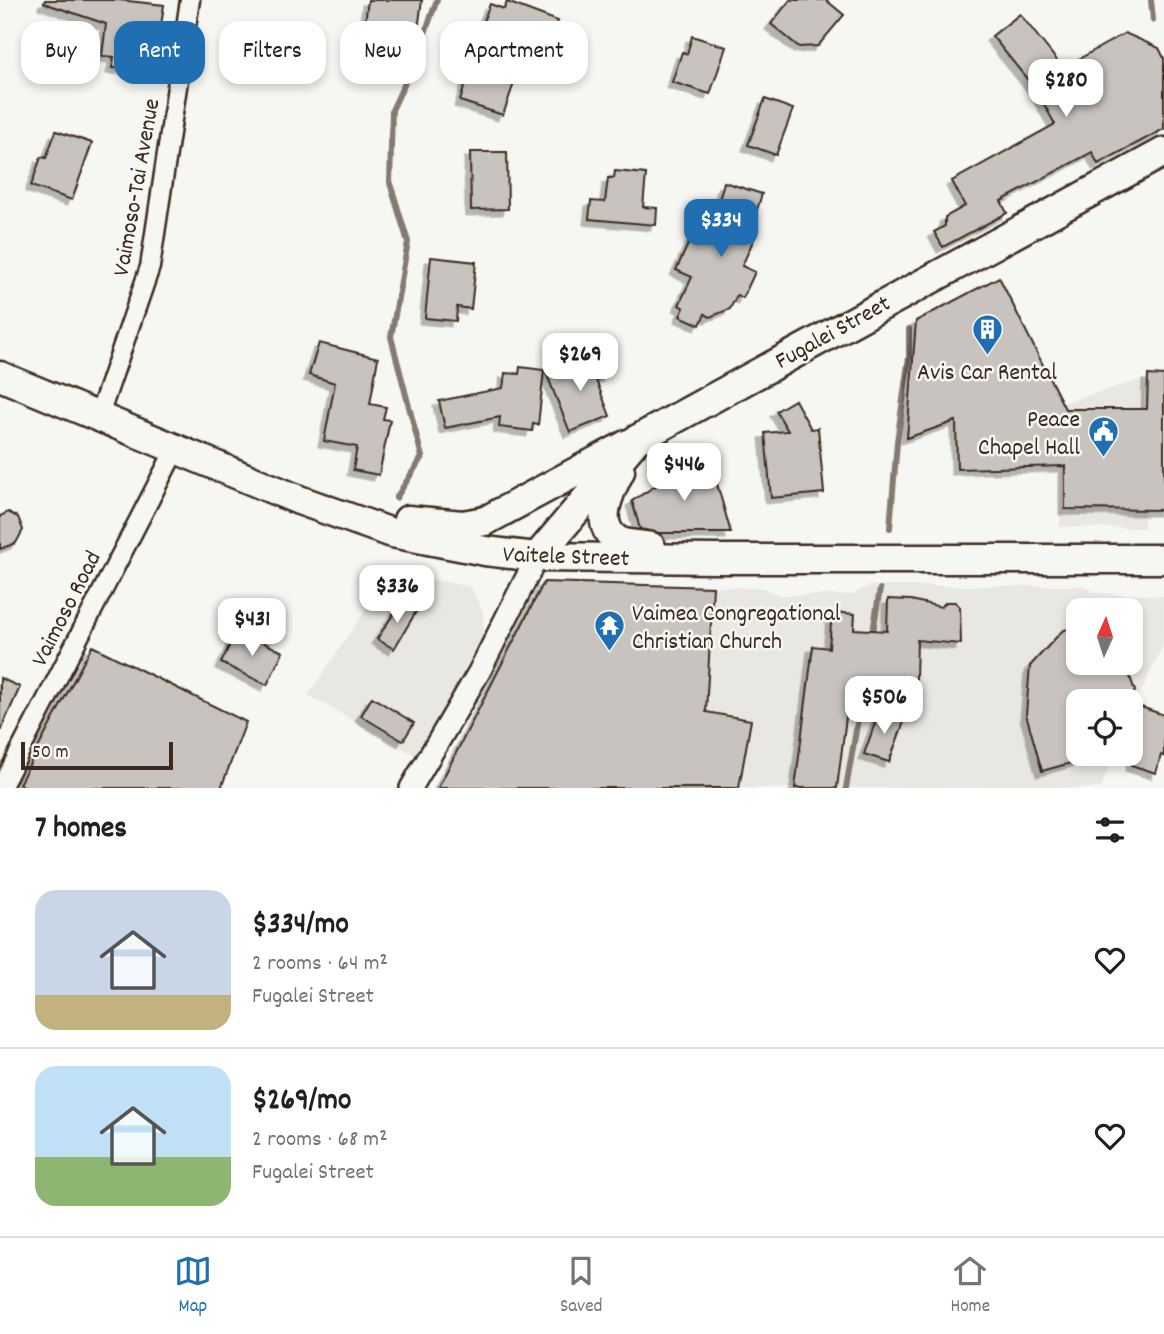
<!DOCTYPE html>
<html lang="en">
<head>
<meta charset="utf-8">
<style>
	:root { --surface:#fff; --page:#f6f6f6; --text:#202124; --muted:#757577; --line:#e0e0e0; --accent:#1f6fb2 }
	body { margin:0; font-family:Dekko,sans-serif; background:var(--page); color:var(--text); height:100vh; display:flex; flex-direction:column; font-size:26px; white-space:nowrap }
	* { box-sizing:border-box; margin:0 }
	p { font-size:23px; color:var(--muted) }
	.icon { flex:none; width:38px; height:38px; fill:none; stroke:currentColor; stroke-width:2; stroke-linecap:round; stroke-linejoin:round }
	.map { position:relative; height:788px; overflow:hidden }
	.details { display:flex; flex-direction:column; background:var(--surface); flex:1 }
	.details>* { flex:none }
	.top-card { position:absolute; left:21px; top:21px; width:700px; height:63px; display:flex; gap:14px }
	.needle { width:46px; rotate:3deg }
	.fabs { position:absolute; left:1066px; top:598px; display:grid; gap:14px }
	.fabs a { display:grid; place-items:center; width:77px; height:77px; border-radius:14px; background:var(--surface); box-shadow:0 4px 10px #0003; font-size:35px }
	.scale { position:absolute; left:21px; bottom:18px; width:152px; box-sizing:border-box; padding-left:7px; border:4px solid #3b2a1e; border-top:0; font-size:19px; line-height:24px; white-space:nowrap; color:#3b2a1e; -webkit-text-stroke:5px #f6f6f2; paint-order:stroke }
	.price { position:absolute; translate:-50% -60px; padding:0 16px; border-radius:14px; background:#fff; color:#222; font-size:23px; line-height:46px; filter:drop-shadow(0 2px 4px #0008) }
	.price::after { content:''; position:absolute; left:50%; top:42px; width:21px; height:16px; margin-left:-10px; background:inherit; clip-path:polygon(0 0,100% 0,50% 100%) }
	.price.selected { background:var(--accent); color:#fff }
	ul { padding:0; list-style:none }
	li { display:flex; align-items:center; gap:21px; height:175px; padding:0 35px }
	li+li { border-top:2px solid var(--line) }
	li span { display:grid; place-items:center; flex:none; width:196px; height:140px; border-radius:21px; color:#555 }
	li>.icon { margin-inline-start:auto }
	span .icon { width:84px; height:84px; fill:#fffc; stroke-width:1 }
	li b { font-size:30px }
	h2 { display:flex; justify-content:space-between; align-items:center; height:84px; padding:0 35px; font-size:30px }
	.pill { padding:0 24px; border-radius:21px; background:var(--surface); box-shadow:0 4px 10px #0003; font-size:24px; line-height:63px }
	.pill.selected { background:var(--accent); color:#fff }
	.dock { display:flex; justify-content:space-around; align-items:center; height:98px; border-top:2px solid var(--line); background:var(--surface); font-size:19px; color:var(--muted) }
	.dock a { display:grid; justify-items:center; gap:4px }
	.dock .selected { color:var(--accent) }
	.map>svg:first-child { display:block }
	.built { fill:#e8e7e2; fill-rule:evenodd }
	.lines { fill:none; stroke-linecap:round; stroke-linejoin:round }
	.stream { stroke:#857a71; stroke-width:6 }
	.building { fill:#c8c3be; stroke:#3b2a1e; stroke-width:2; filter:url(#shadow) }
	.minor-casing { stroke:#3b2a1e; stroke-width:23 }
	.tertiary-casing { stroke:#3b2a1e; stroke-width:26 }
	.primary-casing { stroke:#3b2a1e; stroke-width:33 }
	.minor { stroke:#f6f6f2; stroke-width:18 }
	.tertiary { stroke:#f6f6f2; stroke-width:21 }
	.primary { stroke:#f6f6f2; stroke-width:28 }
	.labels { text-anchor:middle; stroke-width:5; stroke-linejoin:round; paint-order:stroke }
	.street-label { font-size:24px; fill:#3b2a1e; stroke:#f6f6f2 }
	.poi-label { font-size:24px; fill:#3b2a1e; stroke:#f6f6f2 }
</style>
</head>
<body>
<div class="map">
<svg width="1164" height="788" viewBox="0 0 1164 788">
	<defs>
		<filter id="shadow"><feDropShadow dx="-5.5" dy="5.5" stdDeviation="0" flood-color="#0004"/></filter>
	</defs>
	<rect width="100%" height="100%" fill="#f6f6f2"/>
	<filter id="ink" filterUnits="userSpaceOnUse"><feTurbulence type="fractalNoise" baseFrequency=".0143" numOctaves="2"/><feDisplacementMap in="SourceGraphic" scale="14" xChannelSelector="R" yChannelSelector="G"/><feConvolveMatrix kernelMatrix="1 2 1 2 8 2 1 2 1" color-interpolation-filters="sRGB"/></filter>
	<g filter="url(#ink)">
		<g class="built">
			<polygon points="1144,379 1144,528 1060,527 1063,403"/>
			<polygon points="392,571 471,587 483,612 484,634 416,756 308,695"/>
			<path d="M869,586h214l15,7 66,3v47l-33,70 -1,-11h-52v52h36l-13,34h-410l15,-70 7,-131 51,1 14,7h74zM1078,611h52v52h-52z"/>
		</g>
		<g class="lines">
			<g class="stream">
				<polyline points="1151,0 1153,20"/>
				<polyline points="396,498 422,457 391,337 408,242 390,183 392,110 414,63 437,0"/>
				<polyline points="890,528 897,442 909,357 909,329"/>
				<polyline points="872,638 880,589"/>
				<polyline points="846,788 863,690"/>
			</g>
		</g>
		<g class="building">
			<polygon points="45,0 119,0 164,5 155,69 112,68 114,57 102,56 106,24 44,3"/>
			<polygon points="368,0 422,0 416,45 363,38"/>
			<polygon points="790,0 826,0 844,15 818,46 799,47 771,24"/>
			<polygon points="507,2 558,21 545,58 525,51 503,115 460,101 468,75 452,70 464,33 477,37 490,4 504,9"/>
			<polygon points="1020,14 1063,68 1125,33 1159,48 1164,58 1164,129 1098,164 1092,152 1001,201 1007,213 943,247 934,232 945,226 945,217 965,206 952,181 1055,124 1036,90 992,36"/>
			<polygon points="692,36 726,47 710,94 672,82 682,52 687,54"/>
			<polygon points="765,99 793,109 776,155 748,145"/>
			<polygon points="56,131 92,143 72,200 31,186 41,157 46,158"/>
			<polygon points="470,152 507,152 508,209 471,210"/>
			<polygon points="615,171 646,174 643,207 657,208 656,225 589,219 591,201 605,202 608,178 614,178"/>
			<polygon points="724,182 762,194 750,232 756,234 742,266 755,272 743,298 737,295 730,309 710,317 705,314 700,325 680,316 684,308 679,305 692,277 676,270 691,238 714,248 730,212 717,208"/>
			<polygon points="431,257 476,262 471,309 457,307 456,321 425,318"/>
			<polygon points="999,277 1065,409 1147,409 1148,375 1164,376 1164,510 1065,509 1065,466 957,469 956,421 907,438 916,321"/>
			<polygon points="319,343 378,358 370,404 386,407 383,419 390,420 379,475 353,470 357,447 324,441 335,383 309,375"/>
			<polygon points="598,354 608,376 596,380 610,416 570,432 545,370 559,371"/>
			<polygon points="520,367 544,370 538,425 533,424 532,431 499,427 500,417 445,428 439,401 503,388 505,373 519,374"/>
			<polygon points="795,400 811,429 818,428 824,493 771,498 765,433 788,431 776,411"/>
			<polygon points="708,452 731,533 659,533 640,529 632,501"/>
			<polygon points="8,512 18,517 23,530 16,543 0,549 0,516"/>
			<polygon points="544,582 713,587 706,712 751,720 739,788 438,788"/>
			<polygon points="888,599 911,600 941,607 946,602 955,602 960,607 961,644 917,640 916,679 890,678 885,702 849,694 837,788 795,788 813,646 829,648 832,612 855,614 854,629 887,631"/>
			<polygon points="402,601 417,610 394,649 377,639"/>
			<polygon points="1078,625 1078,663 1125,663 1135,691 1130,702 1078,702 1078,761 1042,771 1026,714 1030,666 1062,631"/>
			<polygon points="237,630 283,652 267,685 221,663"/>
			<polygon points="92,646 246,722 221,788 28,788 19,784"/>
			<polygon points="0,678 20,687 0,732"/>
			<polygon points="372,697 414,723 403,741 361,716"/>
			<polygon points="1138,706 1164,715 1164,756 1161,755 1156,773 1131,765 1137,745 1130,747 1130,730"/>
			<polygon points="880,710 905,719 889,762 864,754"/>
		</g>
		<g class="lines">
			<defs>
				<g id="minor">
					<polyline points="98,418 150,267 190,0"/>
					<polyline points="1,788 175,450"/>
				</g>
				<polyline id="tertiary" points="411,788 479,672 537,557"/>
				<g id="primary">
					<polyline points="0,376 299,500 392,533 485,551 537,557 715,559 1164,559"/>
					<path d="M620,471c-9,18 -28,53 -3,69 8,5 24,5 34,7"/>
					<polyline points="408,520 463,525 485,521 628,444"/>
					<polyline points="537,557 636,440 1164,152"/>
				</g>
			</defs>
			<use href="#minor" class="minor-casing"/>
			<use href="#tertiary" class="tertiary-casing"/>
			<use href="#primary" class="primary-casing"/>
			<use href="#minor" class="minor"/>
			<use href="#tertiary" class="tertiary"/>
			<use href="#primary" class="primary"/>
		</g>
	</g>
	<defs>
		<symbol id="building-pin" viewBox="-11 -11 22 30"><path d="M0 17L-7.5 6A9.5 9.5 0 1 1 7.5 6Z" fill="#1f6fb2" stroke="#f6f6f2"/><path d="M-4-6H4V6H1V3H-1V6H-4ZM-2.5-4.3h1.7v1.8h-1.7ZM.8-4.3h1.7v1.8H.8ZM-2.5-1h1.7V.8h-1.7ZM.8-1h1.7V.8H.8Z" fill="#fff"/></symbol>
		<symbol id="civic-pin" viewBox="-11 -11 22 30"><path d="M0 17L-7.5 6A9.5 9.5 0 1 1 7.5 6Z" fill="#1f6fb2" stroke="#f6f6f2"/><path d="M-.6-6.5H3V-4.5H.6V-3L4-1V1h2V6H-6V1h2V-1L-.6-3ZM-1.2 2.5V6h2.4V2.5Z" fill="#fff"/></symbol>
		<symbol id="temple-pin" viewBox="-11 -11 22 30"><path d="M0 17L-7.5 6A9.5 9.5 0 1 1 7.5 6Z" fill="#1f6fb2" stroke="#f6f6f2"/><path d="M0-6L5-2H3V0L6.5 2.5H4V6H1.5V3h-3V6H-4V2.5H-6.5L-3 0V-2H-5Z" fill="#fff"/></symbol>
	</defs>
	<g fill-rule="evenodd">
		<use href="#building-pin" x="970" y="312" width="35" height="47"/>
		<use href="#civic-pin" x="1086" y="414" width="35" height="47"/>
		<use href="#temple-pin" x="592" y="608" width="35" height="47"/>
	</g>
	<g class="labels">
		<g class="street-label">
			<text transform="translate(135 187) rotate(-80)" y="8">Vaimoso-Tai Avenue</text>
			<text transform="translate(832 331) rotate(-29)" y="8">Fugalei Street</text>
			<text transform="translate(566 555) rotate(2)" y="8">Vaitele Street</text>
			<text transform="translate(65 608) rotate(-63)" y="8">Vaimoso Road</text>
		</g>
		<g class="poi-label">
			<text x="987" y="379">Avis Car Rental</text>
			<text x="1080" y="426" text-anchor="end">Peace<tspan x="1080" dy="28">Chapel Hall</tspan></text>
			<text x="632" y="620" text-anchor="start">Vaimea Congregational<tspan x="632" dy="28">Christian Church</tspan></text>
		</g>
	</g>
</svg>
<div class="fabs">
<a><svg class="needle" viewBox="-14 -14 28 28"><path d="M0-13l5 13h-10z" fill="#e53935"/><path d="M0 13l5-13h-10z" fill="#757577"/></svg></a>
<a><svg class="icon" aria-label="locate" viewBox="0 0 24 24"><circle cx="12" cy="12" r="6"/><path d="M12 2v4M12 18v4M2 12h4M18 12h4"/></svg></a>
</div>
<div class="scale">50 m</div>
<b class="price" style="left:1066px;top:119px">$280</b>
<b class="price selected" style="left:721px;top:259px">$334</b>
<b class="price" style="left:580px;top:393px">$269</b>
<b class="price" style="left:684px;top:503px">$446</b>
<b class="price" style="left:397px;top:625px">$336</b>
<b class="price" style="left:252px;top:658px">$431</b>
<b class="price" style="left:884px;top:736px">$506</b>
<div class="top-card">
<a class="pill">Buy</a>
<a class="pill selected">Rent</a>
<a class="pill">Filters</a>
<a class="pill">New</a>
<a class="pill">Apartment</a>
</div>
</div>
<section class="details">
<h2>7 homes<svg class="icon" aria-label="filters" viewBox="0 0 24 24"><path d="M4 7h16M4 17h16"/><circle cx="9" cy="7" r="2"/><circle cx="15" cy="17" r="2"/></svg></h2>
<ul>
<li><span style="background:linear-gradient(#c9d6e8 75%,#c2b280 0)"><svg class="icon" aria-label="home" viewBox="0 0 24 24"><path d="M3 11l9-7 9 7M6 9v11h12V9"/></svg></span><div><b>$334/mo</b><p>2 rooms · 64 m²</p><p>Fugalei Street</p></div><svg class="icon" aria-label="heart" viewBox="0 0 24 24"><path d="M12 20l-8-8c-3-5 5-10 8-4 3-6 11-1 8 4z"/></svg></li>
<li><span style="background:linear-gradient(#bfe0f5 65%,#8fb573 0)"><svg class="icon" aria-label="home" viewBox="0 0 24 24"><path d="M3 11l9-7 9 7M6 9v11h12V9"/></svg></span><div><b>$269/mo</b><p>2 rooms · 68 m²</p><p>Fugalei Street</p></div><svg class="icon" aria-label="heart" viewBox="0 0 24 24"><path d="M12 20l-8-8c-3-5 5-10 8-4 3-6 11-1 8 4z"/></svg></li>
</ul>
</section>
<nav class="dock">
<a class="selected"><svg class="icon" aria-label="map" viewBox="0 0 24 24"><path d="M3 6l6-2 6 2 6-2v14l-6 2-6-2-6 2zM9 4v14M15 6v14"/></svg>Map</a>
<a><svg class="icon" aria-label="saved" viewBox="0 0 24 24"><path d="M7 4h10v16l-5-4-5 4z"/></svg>Saved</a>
<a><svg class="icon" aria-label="home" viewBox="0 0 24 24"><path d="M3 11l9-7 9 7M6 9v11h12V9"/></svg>Home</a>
</nav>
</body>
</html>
